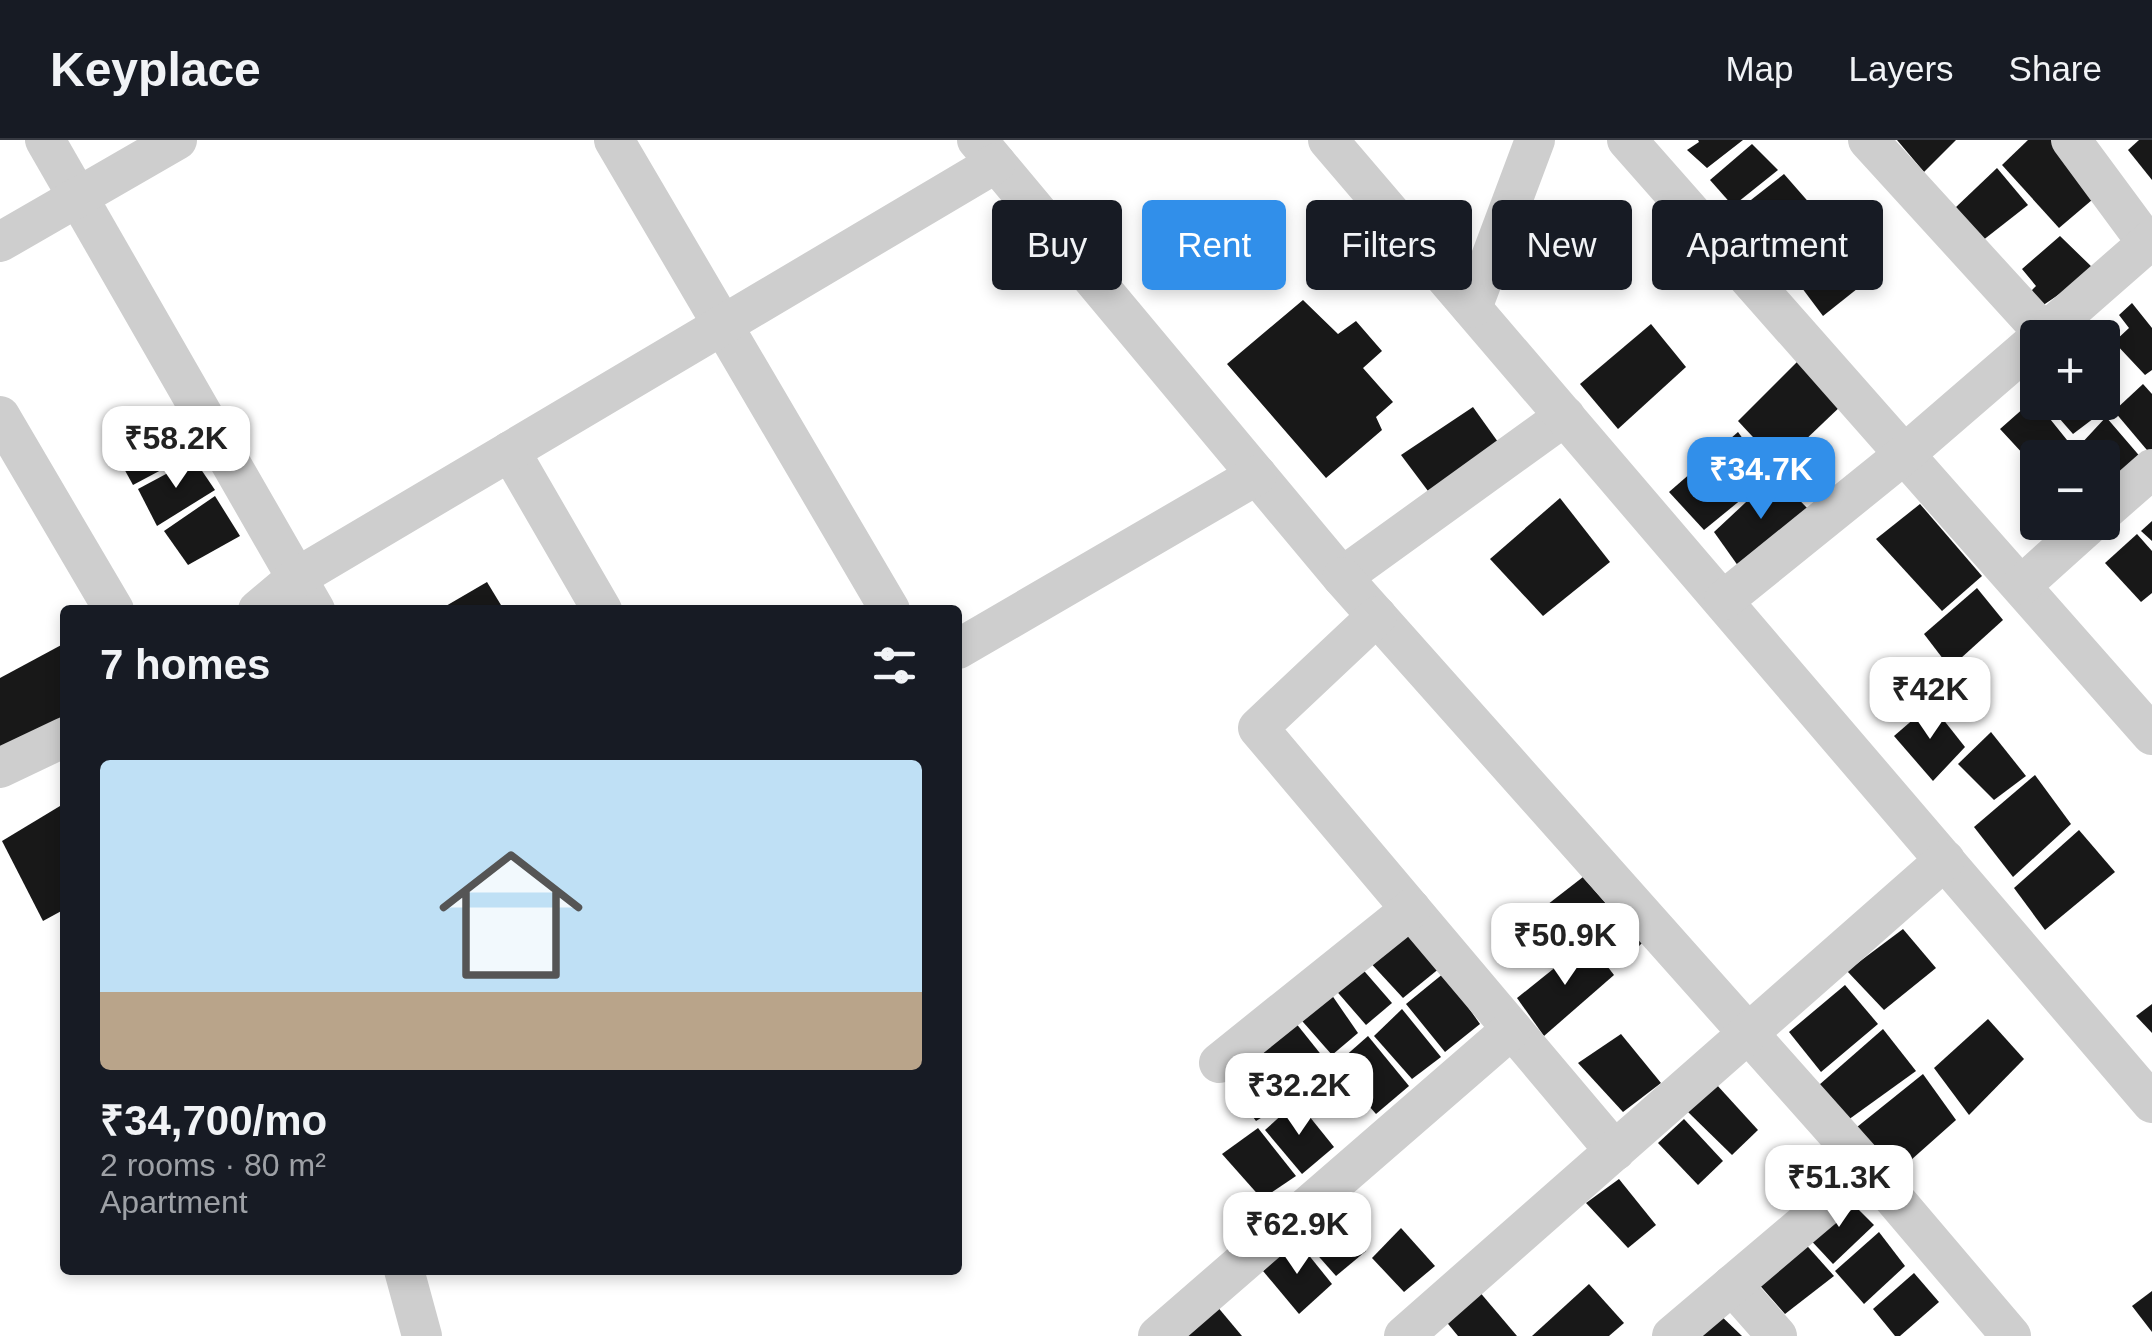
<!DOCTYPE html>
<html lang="en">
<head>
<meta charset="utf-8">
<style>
	:root { --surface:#171b24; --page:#20242c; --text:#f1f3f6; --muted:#9ea1a6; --line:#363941; --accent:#318fea }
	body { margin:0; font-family:Arial,sans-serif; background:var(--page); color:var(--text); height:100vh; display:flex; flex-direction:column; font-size:38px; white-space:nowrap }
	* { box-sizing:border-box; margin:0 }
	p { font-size:32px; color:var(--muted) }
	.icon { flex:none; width:55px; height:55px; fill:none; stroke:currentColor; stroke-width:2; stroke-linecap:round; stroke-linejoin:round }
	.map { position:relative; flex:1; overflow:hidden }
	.drawer { position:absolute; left:60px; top:465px; width:902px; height:670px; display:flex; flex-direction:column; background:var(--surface); border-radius:10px; box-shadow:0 5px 15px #0003 }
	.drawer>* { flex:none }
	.hud { position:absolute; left:992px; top:60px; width:950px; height:90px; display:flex; gap:20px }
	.tools { position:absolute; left:2020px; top:180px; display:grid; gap:20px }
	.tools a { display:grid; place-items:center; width:100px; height:100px; border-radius:10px; background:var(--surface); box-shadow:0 5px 15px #0003; font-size:50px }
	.price { position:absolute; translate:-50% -85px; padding:0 22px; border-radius:20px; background:#fff; color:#222; font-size:32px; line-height:65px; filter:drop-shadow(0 2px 5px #0008) }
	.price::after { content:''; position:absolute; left:50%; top:60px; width:30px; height:22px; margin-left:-15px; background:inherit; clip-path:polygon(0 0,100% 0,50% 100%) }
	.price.current { background:var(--accent); color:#fff }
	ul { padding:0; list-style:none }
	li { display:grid; align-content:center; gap:20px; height:530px; padding:0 40px }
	li span { display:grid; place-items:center; height:310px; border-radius:10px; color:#555 }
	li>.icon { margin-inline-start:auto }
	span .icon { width:180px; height:180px; fill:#fffc; stroke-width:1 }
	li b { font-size:42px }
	h2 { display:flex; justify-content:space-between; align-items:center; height:120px; padding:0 40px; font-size:42px }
	.pill { padding:0 35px; border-radius:10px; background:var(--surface); box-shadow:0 5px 15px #0003; font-size:35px; line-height:90px }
	.pill.current { background:var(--accent); color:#fff }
	header { display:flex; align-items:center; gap:60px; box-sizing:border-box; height:140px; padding:0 50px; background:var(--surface); border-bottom:2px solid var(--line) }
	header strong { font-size:48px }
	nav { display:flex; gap:55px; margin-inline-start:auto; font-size:35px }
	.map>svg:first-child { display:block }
	.building { fill:#181818 }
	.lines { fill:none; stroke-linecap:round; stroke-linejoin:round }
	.minor { stroke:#cecece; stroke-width:40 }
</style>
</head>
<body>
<header>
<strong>Keyplace</strong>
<nav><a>Map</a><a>Layers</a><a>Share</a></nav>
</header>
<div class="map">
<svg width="2152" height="1196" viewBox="0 0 2152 1196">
	<rect width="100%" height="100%" fill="#fff"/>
	<g class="building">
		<polygon points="1698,0 1743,0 1707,28 1687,10 1699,2"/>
		<polygon points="1897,0 1956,0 1924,32"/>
		<polygon points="2028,0 2055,0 2099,54 2059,88 2002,25"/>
		<polygon points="2139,0 2152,0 2152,40 2128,10"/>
		<polygon points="1752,4 1778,30 1733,66 1710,40"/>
		<polygon points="1997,28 2028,65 1982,101 1955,68"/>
		<polygon points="1784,34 1812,66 1765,99 1742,67"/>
		<polygon points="1815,69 1839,97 1795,132 1771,101"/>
		<polygon points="2060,96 2095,130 2039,168 2027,155 2036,146 2022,129"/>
		<polygon points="1845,103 1872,137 1823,176 1796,140"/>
		<polygon points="1303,160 1338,194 1356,181 1382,211 1363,228 1393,262 1376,277 1382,290 1326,338 1227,224"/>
		<polygon points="2132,163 2152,188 2152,230 2145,235 2114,202 2129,188 2119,175"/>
		<polygon points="1651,184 1686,227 1618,289 1580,244"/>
		<polygon points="1802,217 1844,263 1779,325 1738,281"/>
		<polygon points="2143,244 2152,254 2152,316 2114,271"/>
		<polygon points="2034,259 2071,305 2055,318 2038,318 2038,330 2000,289"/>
		<polygon points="2045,262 2101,262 2106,269 2073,294"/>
		<polygon points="1473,267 1503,309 1434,359 1401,315"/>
		<polygon points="169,273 193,313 133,345 111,305"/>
		<polygon points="2106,277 2143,320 2114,344 2102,331 2102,318 2091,318 2080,305"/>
		<polygon points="1738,292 1770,336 1704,390 1669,352"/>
		<polygon points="194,319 215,350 157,386 138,349"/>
		<polygon points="1775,335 1810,371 1741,430 1714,392"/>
		<polygon points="215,356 240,396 188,425 164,391"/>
		<polygon points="1560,358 1610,422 1543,476 1490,419"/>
		<polygon points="1920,364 1982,436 1942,471 1876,399"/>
		<polygon points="2152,381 2152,401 2141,391"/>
		<polygon points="2137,394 2152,411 2152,453 2141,462 2105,423"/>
		<polygon points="487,442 504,470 439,470"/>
		<polygon points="1977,448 2003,480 1950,528 1924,494"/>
		<polygon points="65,503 65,582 0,608 0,538"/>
		<polygon points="1931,564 1965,607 1933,641 1894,596"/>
		<polygon points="1991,592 2026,636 1994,660 1958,624"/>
		<polygon points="2035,635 2071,684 2013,737 1974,687"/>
		<polygon points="65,663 65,769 43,781 2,701"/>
		<polygon points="2079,690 2115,732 2045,790 2014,748"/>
		<polygon points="1583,737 1609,767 1558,807 1534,775"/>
		<polygon points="1618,771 1642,803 1618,828 1589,795"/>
		<polygon points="1409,783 1446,823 1403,858 1366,818"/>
		<polygon points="1903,789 1936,828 1884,870 1847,831"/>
		<polygon points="1588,801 1614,835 1544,896 1517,858"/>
		<polygon points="1359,825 1392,863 1366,885 1333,847"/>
		<polygon points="1444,833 1480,884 1445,912 1406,864"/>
		<polygon points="1845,845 1878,884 1821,932 1789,892"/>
		<polygon points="1327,848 1358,893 1332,915 1296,874"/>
		<polygon points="2152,864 2152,893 2136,876"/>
		<polygon points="1402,869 1441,917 1412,939 1374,896"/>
		<polygon points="1291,877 1327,922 1296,952 1258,906"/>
		<polygon points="1988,879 2024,919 1969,975 1934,928"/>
		<polygon points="1883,889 1916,931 1848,980 1819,945"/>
		<polygon points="1621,894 1661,943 1623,972 1578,923"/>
		<polygon points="1368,896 1409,946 1376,974 1334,926"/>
		<polygon points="1256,911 1291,959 1256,981 1222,936"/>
		<polygon points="1923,934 1956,980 1893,1036 1852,991"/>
		<polygon points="1716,944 1758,990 1732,1015 1688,972"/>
		<polygon points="1297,961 1334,1007 1302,1034 1265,990"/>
		<polygon points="1684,979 1723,1021 1698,1045 1658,1003"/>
		<polygon points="1258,988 1296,1036 1262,1059 1222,1014"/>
		<polygon points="1619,1039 1656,1085 1628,1108 1586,1063"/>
		<polygon points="1846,1057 1874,1085 1833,1124 1805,1094"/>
		<polygon points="1328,1068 1366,1111 1336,1136 1298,1093"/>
		<polygon points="1401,1088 1435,1126 1404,1152 1372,1118"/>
		<polygon points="1879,1092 1905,1126 1864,1164 1835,1131"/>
		<polygon points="1295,1098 1332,1144 1299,1174 1263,1131"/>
		<polygon points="1801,1099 1834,1136 1785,1174 1756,1141"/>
		<polygon points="1914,1133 1939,1162 1900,1196 1895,1196 1873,1169"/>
		<polygon points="1589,1144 1624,1183 1609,1196 1532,1196"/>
		<polygon points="1478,1150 1517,1196 1458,1196 1444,1179"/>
		<polygon points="2152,1151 2152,1192 2132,1166"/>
		<polygon points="1216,1165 1242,1196 1183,1196"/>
		<polygon points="1717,1172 1742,1196 1689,1196"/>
	</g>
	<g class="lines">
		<g class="minor">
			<polyline points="45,0 315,470"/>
			<polyline points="614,0 890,470"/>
			<polyline points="977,0 1342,437 1565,276"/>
			<polyline points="1328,0 2152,963"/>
			<polyline points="1627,0 2152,595"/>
			<polyline points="1868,0 2044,193"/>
			<polyline points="2071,0 2147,103"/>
			<polyline points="0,102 177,0"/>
			<polyline points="1472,168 1535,0"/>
			<polyline points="2039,198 2152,99"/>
			<polyline points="0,276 114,470"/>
			<polyline points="510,311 602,470"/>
			<polyline points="2102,373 2152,329"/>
			<polyline points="1342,437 1869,1029 2011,1196"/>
			<polyline points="2022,445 2092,382"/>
			<polyline points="1724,460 1906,313 2038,199"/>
			<polyline points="258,470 296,438 996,23"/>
			<polyline points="1377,476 1258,588 1615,1011"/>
			<polyline points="958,509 1257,335"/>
			<polyline points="0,628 65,597"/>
			<polyline points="1219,923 1411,769"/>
			<polyline points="404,1130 422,1196"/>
			<polyline points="1732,1145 1777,1196"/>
			<polyline points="1158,1196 1512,889"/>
			<polyline points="1404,1196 1945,720"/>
			<polyline points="1672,1196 1869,1029"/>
		</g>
	</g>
</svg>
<div class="tools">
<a>+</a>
<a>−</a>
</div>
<b class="price" style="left:176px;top:351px">₹58.2K</b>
<b class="price current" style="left:1761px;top:382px">₹34.7K</b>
<b class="price" style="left:1930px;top:602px">₹42K</b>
<b class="price" style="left:1565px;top:848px">₹50.9K</b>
<b class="price" style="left:1299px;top:998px">₹32.2K</b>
<b class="price" style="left:1839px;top:1090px">₹51.3K</b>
<b class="price" style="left:1297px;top:1137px">₹62.9K</b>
<div class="hud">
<a class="pill">Buy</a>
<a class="pill current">Rent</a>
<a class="pill">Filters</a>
<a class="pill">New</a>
<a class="pill">Apartment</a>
</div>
<section class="drawer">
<h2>7 homes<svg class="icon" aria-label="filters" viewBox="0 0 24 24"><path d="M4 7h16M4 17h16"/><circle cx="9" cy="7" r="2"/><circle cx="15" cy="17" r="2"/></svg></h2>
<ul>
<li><span style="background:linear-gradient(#bfe0f5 75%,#b9a48a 0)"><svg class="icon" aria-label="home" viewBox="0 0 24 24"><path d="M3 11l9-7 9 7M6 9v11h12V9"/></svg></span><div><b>₹34,700/mo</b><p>2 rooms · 80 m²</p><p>Apartment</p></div></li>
</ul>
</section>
</div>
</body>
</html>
